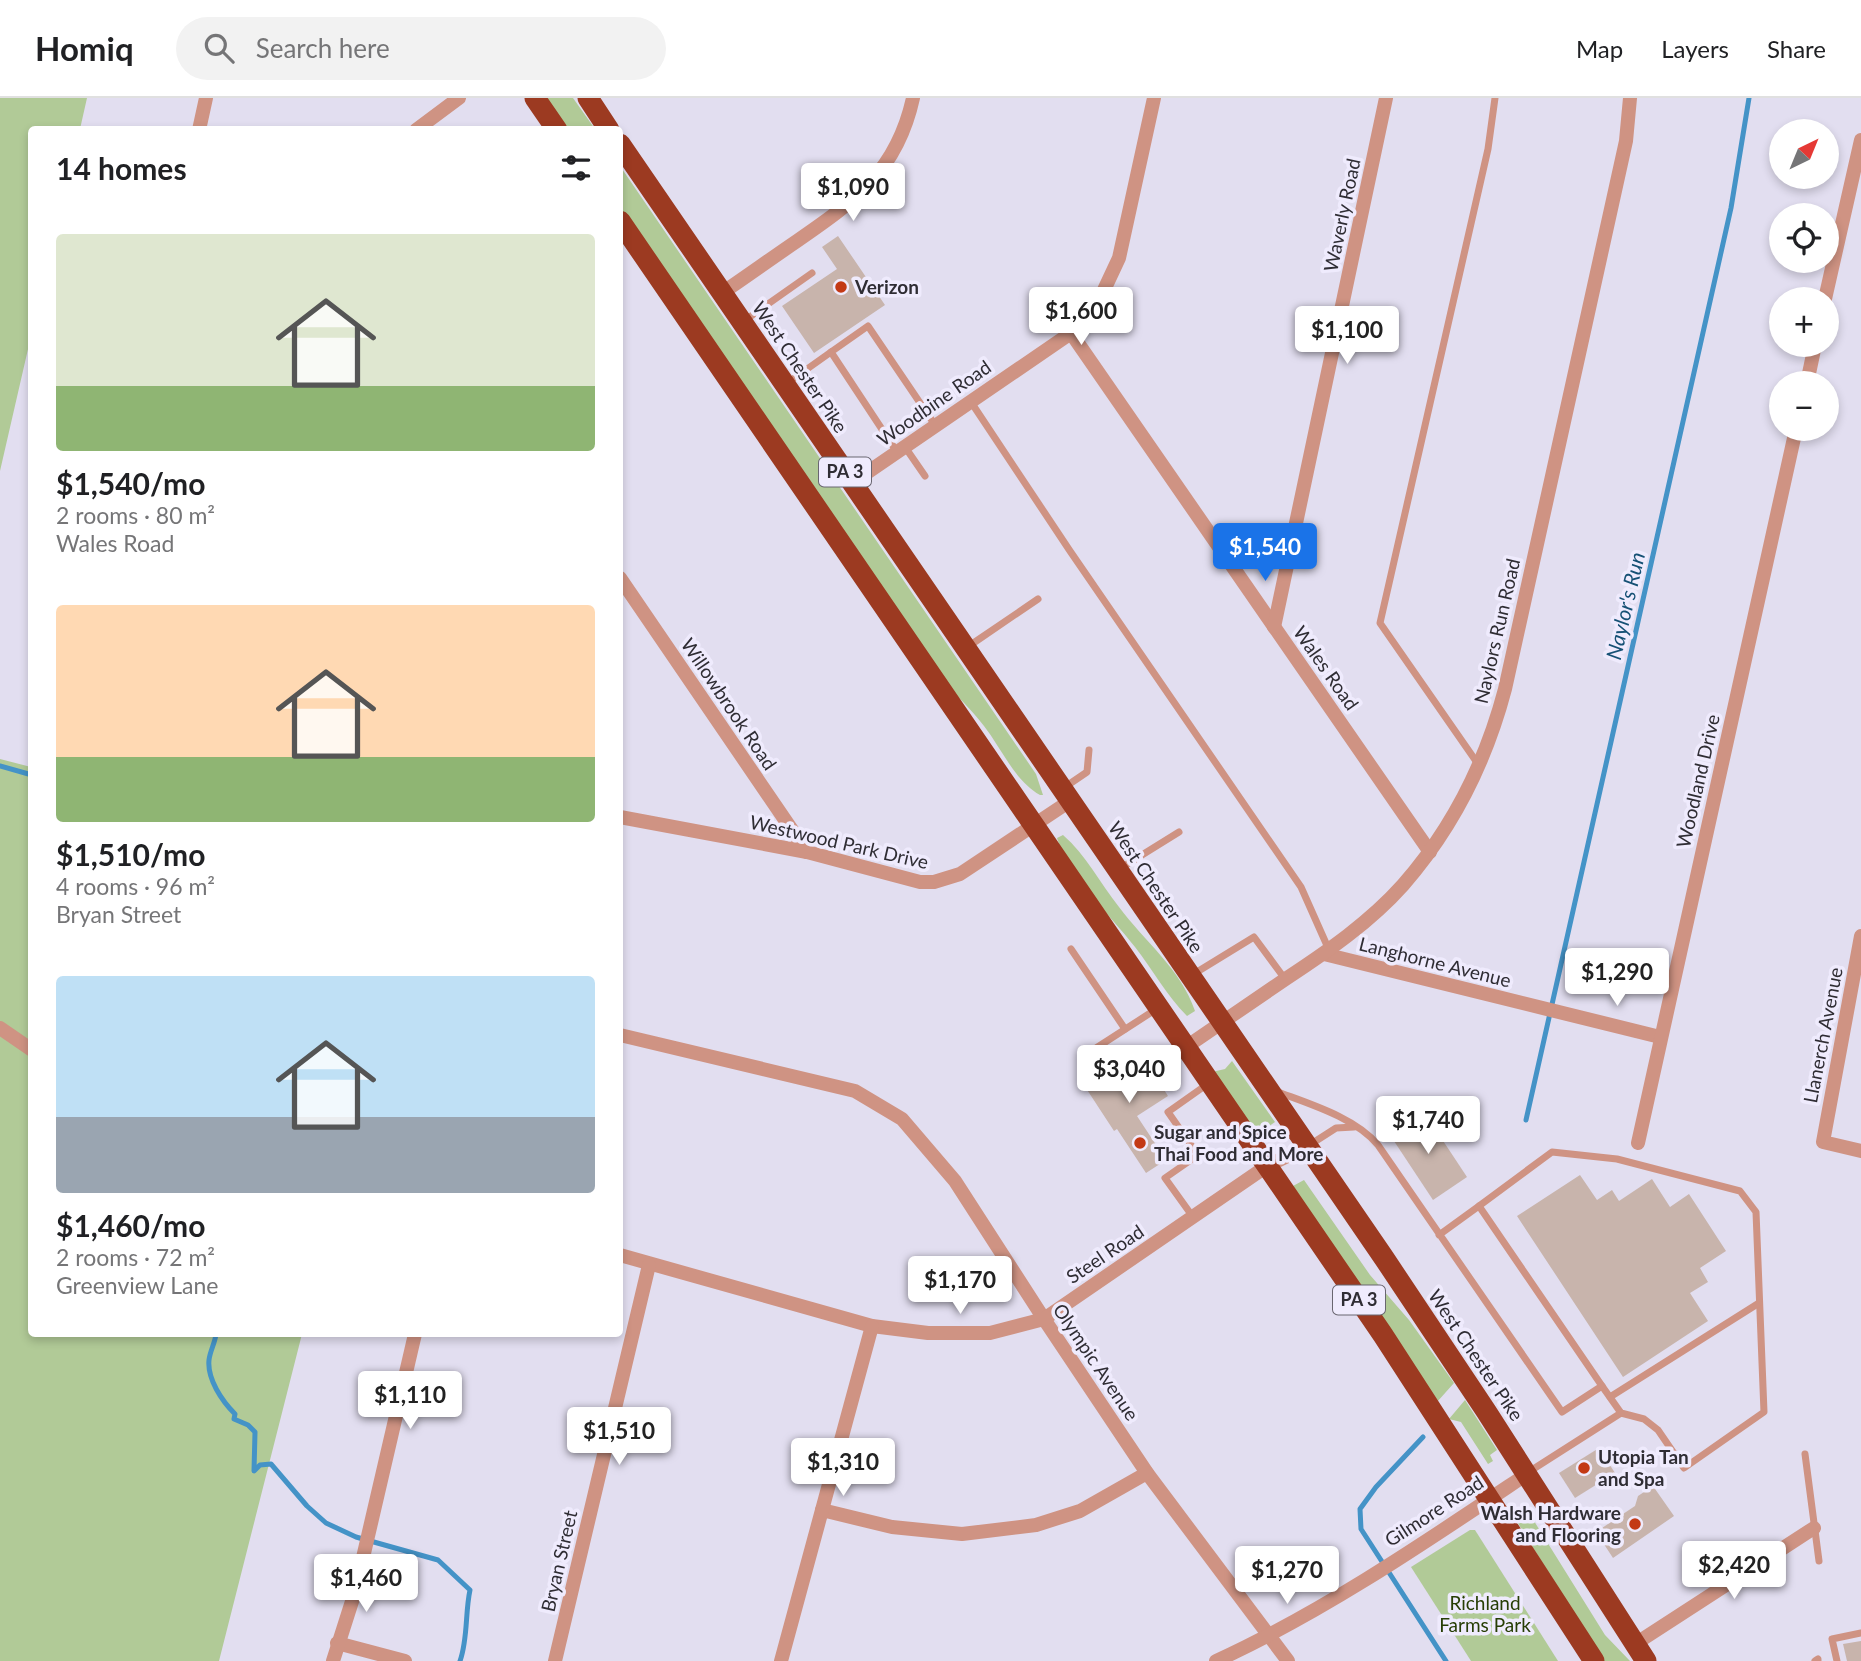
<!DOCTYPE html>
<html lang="en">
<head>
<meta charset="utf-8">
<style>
	:root { --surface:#fff; --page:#f2f2f2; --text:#202124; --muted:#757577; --line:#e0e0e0; --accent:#1a73e8 }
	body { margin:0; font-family:Lato,sans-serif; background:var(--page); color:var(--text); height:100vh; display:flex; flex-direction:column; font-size:26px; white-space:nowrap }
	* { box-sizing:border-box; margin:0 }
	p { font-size:23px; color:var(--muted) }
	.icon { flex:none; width:38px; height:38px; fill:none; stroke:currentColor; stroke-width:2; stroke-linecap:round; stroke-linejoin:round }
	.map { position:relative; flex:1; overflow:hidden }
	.sheet { position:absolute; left:28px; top:28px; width:595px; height:1211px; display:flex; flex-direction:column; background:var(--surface); border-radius:7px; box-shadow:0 4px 10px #0003 }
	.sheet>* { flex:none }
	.needle { width:46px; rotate:43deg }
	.controls { position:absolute; left:1769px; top:21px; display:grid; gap:14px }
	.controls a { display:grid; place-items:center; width:70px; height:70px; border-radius:50%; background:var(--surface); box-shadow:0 4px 10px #0003; font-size:35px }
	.price { position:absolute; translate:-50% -60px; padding:0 16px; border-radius:7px; background:#fff; color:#222; font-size:23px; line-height:46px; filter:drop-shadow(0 2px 4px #0008) }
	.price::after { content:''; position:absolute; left:50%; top:42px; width:21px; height:16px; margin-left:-10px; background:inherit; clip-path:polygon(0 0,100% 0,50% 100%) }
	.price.current { background:var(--accent); color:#fff }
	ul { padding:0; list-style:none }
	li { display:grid; align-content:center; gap:14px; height:371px; padding:0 28px }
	li span { display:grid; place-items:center; height:217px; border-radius:7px; color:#555 }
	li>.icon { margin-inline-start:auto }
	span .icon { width:126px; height:126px; fill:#fffc; stroke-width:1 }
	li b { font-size:30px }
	h2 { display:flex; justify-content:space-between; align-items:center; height:84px; padding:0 28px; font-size:30px }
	header { display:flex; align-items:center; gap:42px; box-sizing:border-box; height:98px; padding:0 35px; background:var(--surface); border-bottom:2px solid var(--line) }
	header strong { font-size:33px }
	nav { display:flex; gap:38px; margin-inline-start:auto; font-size:24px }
	.search { width:490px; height:63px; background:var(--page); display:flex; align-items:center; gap:18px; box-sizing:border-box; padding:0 24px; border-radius:38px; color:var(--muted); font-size:26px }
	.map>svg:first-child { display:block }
	.green { fill:#b1ca97 }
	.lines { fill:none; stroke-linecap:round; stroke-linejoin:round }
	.stream { stroke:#4493c7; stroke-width:5 }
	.building { fill:#c8b4ac }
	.lane { stroke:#cf9383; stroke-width:7 }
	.street { stroke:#cf9383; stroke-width:14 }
	.highway { stroke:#9c3a21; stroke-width:21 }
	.poi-dot { fill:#c33915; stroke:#efebfd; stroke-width:2.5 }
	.labels { text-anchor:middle; stroke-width:7; stroke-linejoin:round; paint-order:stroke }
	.shield { fill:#efebfd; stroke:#696670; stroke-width:2 }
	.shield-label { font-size:18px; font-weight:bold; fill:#2f2d34 }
	.street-label { font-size:19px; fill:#2f2d34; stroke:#efebfd }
	.poi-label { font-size:19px; font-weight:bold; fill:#2f2d34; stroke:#efebfd; text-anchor:start }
	.park-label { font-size:19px; fill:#273e05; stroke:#efebfd }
	.water-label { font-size:21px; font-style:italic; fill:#165175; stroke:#efebfd }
</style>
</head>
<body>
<header>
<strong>Homiq</strong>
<div class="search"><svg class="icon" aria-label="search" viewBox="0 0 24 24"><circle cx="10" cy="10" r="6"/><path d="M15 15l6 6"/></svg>Search here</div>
<nav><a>Map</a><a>Layers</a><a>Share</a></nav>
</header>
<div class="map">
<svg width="1861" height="1563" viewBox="0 0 1861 1563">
	<rect width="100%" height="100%" fill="#e2def0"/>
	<g class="green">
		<polygon points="0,0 87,0 80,31 32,32 31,238 0,373"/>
		<polygon points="543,0 573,0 595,31 565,31"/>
		<path d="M620,68l416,608 7,21h-3c-26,-15 -38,-46 -56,-69 -13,-17 -28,-31 -42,-46l-322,-471z"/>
		<polygon points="0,661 31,669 32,1236 302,1236 219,1563 0,1563"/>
		<path d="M1063,737c23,20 37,48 56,72 25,34 62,62 76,104l-8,5c-20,-20 -34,-46 -52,-69 -26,-34 -65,-67 -78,-109z"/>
		<polygon points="1232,963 1275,1024 1255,1038 1212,974 1225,971"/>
		<polygon points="1304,1082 1370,1177 1409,1222 1454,1285 1437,1304 1293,1088"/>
		<polygon points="1465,1302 1497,1352 1490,1357 1493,1363 1488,1366 1461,1324 1449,1321"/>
		<polygon points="1526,1415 1534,1423 1605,1537 1630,1563 1603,1563 1516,1422"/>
		<polygon points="1470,1432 1475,1432 1558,1563 1471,1563 1411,1469"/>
	</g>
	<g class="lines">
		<g class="stream">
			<polyline points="0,668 32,677"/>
			<polyline points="1526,1022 1731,110 1749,0"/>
			<path d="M216,1236c-1,9 -6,17 -7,26 -2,19 13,41 26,54l-1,5 14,6 7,7 -1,39 6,-6 11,-1 36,42 19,17 30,14 82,23 32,30c-5,23 -2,49 -10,71"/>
			<polyline points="1423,1339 1376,1389 1360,1411 1361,1431 1446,1563"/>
		</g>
	</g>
	<g class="building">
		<polygon points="838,138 885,207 814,255 782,208 837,171 822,149"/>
		<polygon points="1140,954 1168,998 1137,1018 1166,1062 1146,1075 1117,1031 1114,1033 1080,981 1095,971 1100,980"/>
		<polygon points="1424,1014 1467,1079 1433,1102 1390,1037"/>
		<polygon points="1580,1077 1597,1102 1612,1092 1619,1103 1652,1081 1670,1109 1689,1096 1726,1153 1700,1170 1708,1184 1690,1195 1708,1223 1623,1279 1517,1118"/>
		<polygon points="1599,1350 1615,1375 1575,1400 1559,1375"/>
		<polygon points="1653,1388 1674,1418 1613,1460 1596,1434 1635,1408 1638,1398"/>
		<polygon points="1861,1543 1861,1563 1847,1563 1843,1546"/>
	</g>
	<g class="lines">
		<g class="lane">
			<polyline points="744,223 812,175"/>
			<polyline points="786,286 831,254"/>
			<polyline points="971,304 1070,453 1301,789 1329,852"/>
			<polyline points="905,349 925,378"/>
			<polyline points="897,354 831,254 868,228 935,327"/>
			<polyline points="969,548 1038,501"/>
			<polyline points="1478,666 1380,525 1488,51 1495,0"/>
			<polyline points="1065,689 1087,674 1089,652"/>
			<polyline points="1121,770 1179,734"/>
			<polyline points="1071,851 1125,931"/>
			<polyline points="1192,877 1254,839 1285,881"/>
			<polyline points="1093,952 1158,910"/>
			<path d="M1278,994c32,12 78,26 100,53l184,267 40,-26 -123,-180 -40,29"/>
			<polyline points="1308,1048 1336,1030 1354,1029"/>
			<polyline points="1479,1108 1552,1054 1617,1061 1740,1093 1756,1114 1764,1314 1684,1370 1658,1332 1644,1321 1621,1315 1602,1288"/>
			<polyline points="1193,1119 1165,1080 1198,1057 1168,1014 1209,985"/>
			<polyline points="1610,1299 1759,1205"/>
			<polyline points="1805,1356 1819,1463"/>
			<polyline points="1527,1375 1621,1315"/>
			<polyline points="1815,1563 1818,1561 1818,1563"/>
			<polyline points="1837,1563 1832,1541 1861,1535"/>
		</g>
		<g class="street">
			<polyline points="199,32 206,0"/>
			<polyline points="416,32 459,0"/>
			<path d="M722,195c25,-17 50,-35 75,-52 58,-40 100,-70 116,-143"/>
			<polyline points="1825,201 1861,42"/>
			<polyline points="1071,235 1430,754"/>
			<polyline points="1807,285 1815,247"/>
			<polyline points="852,385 1071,235 1097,207 1119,160 1154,0"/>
			<polyline points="620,480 807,754"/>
			<polyline points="1274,529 1386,0"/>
			<polyline points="620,719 807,754 920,784 934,784 960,776 1070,703"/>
			<polyline points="1861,838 1823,1044 1861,1053"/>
			<polyline points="1324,856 1660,939"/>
			<polyline points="0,930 32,952"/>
			<polyline points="620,937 855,993 902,1021 955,1083 1044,1221 1147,1375 1288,1563"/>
			<path d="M1186,949c34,-23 67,-46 101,-69 41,-27 83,-56 116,-93 49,-56 83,-124 102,-196l121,-548 4,-43"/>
			<polyline points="1638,1045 1796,331"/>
			<polyline points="620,1157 872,1228 928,1235 990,1235 1044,1221 1267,1068 1308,1048"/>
			<polyline points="822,1412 892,1429 962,1436 1036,1427 1080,1413 1147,1375"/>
			<polyline points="337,1545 405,1563"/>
			<polyline points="1635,1546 1814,1430"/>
			<polyline points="333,1563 355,1494 415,1236"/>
			<polyline points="555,1563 649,1167"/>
			<polyline points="781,1563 872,1228"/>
			<path d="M1216,1563c109,-50 211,-120 311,-187"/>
		</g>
		<g class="highway">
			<polyline points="535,0 557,32"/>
			<polyline points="588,0 609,32"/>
			<polyline points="620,46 1384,1160 1486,1313 1646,1563"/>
			<polyline points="620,123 1383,1237 1594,1563"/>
		</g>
	</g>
	<g class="poi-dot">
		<circle cx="841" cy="189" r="7"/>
		<circle cx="1140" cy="1045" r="7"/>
		<circle cx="1584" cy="1370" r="7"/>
		<circle cx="1635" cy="1426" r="7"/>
	</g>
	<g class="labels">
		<g class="shield">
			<rect x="819" y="359.5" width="52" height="29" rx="5"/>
			<rect x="1333" y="1187.5" width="52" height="29" rx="5"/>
		</g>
		<g class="shield-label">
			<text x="845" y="380">PA 3</text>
			<text x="1359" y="1208">PA 3</text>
		</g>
		<g class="street-label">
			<text transform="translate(1342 117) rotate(-78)" y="7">Waverly Road</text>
			<text transform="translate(800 269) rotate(56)" y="7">West Chester Pike</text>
			<text transform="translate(934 305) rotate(-35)" y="7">Woodbine Road</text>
			<text transform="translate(1497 533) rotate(-77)" y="7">Naylors Run Road</text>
			<text transform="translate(1326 570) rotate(55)" y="7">Wales Road</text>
			<text transform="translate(729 606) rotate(56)" y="7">Willowbrook Road</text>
			<text transform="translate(1698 683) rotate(-77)" y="7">Woodland Drive</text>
			<text transform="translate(839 744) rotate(13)" y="7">Westwood Park Drive</text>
			<text transform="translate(1156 789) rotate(56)" y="7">West Chester Pike</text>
			<text transform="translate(1435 864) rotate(14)" y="7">Langhorne Avenue</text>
			<text transform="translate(1823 937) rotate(-79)" y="7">Llanerch Avenue</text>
			<text transform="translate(1105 1156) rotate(-34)" y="7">Steel Road</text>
			<text transform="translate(1476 1257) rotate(56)" y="7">West Chester Pike</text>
			<text transform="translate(1096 1264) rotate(56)" y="7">Olympic Avenue</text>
			<text transform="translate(1434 1413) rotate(-33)" y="7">Gilmore Road</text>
			<text transform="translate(559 1463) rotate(-77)" y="7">Bryan Street</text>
		</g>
		<g class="poi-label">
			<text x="855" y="196">Verizon</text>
			<text x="1154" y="1041">Sugar and Spice<tspan x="1154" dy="22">Thai Food and More</tspan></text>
			<text x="1598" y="1366">Utopia Tan<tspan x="1598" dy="22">and Spa</tspan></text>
			<text x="1621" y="1422" text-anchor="end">Walsh Hardware<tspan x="1621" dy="22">and Flooring</tspan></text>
		</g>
		<g class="park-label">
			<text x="1485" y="1512">Richland<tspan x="1485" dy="22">Farms Park</tspan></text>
		</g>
		<g class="water-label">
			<text transform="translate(1626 508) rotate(-77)" y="7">Naylor's Run</text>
		</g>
	</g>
</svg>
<div class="controls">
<a><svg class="needle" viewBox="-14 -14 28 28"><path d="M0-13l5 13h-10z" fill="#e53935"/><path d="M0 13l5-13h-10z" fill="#757577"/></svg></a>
<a><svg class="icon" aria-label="locate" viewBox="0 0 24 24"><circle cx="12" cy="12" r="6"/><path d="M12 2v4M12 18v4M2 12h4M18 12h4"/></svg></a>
<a>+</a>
<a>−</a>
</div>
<b class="price" style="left:853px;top:125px">$1,090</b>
<b class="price" style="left:1081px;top:249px">$1,600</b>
<b class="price" style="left:1347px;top:268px">$1,100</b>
<b class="price current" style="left:1265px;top:485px">$1,540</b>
<b class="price" style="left:1617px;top:910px">$1,290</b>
<b class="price" style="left:1129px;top:1007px">$3,040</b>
<b class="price" style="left:1428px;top:1058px">$1,740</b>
<b class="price" style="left:960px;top:1218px">$1,170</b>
<b class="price" style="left:410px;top:1333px">$1,110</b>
<b class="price" style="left:619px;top:1369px">$1,510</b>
<b class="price" style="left:843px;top:1400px">$1,310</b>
<b class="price" style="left:1734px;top:1503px">$2,420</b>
<b class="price" style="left:1287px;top:1508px">$1,270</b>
<b class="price" style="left:366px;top:1516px">$1,460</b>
<section class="sheet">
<h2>14 homes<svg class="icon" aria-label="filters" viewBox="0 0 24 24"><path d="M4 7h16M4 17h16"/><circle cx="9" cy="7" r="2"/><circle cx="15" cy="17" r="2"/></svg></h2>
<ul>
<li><span style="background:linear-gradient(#dfe7d0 70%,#8fb573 0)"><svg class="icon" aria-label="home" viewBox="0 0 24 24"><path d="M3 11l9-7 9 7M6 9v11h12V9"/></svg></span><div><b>$1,540/mo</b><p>2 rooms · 80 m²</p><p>Wales Road</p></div></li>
<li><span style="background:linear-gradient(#ffd9b3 70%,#8fb573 0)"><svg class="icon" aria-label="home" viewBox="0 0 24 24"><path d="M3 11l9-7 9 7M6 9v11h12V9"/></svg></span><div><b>$1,510/mo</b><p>4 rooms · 96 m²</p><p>Bryan Street</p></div></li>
<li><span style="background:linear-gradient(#bfe0f5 65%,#9aa5b1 0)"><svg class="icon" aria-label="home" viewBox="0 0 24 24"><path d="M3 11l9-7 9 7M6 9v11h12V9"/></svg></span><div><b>$1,460/mo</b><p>2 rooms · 72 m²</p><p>Greenview Lane</p></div></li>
</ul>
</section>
</div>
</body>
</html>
